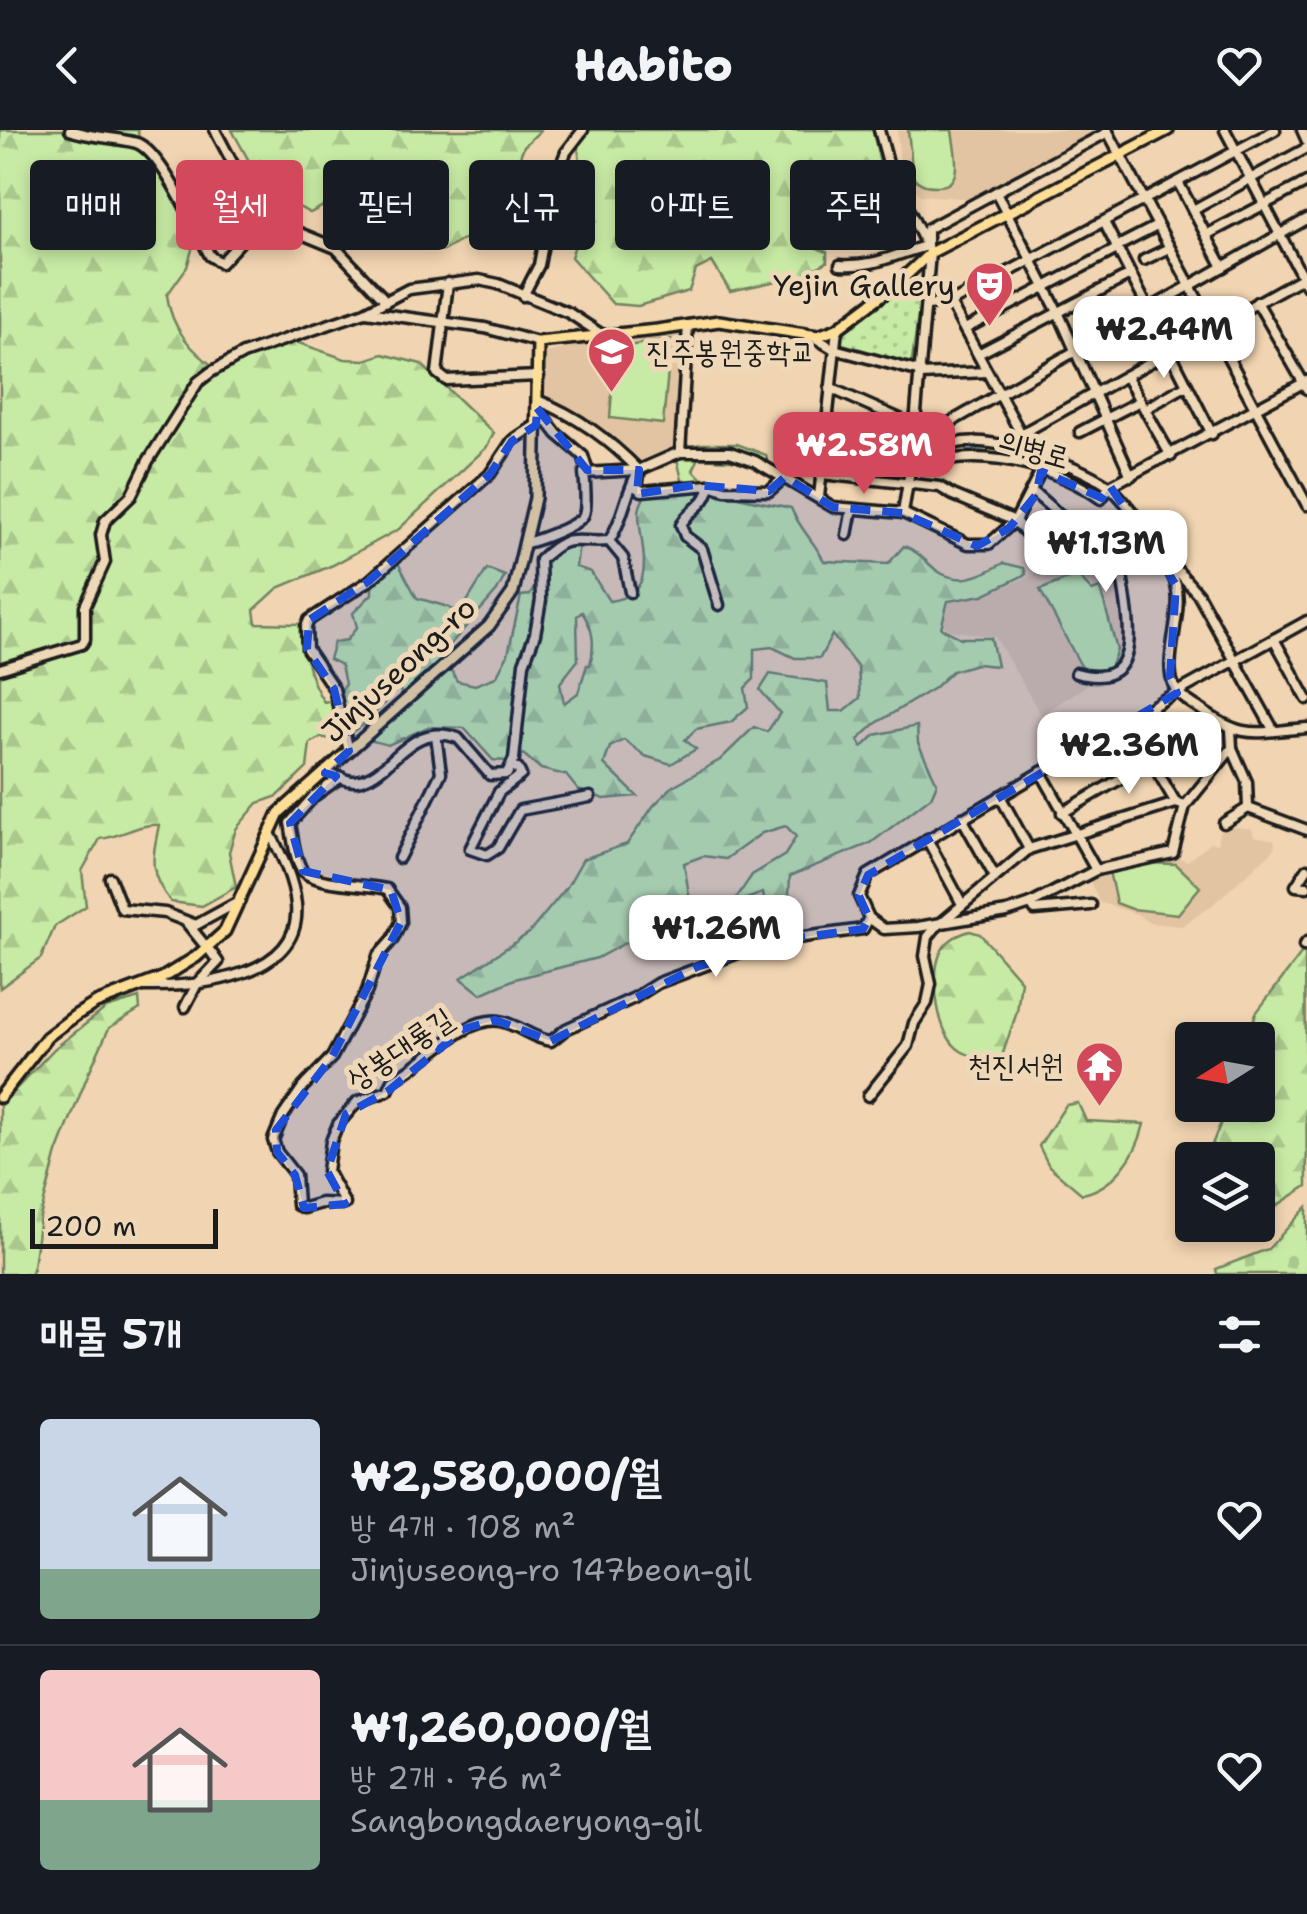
<!DOCTYPE html>
<html lang="ko">
<head>
<meta charset="utf-8">
<style>
	:root { --surface:#171b24; --page:#242831; --text:#f1f3f6; --muted:#9ea1a6; --line:#363941; --accent:#d1495b }
	body { margin:0; font-family:"Shantell Sans","Poor Story",sans-serif; background:var(--page); color:var(--text); height:100vh; display:flex; flex-direction:column; font-size:38px; white-space:nowrap }
	* { box-sizing:border-box; margin:0 }
	p { font-size:32px; color:var(--muted) }
	.icon { flex:none; width:55px; height:55px; fill:none; stroke:currentColor; stroke-width:2; stroke-linecap:round; stroke-linejoin:round }
	.map { position:relative; height:1144px; overflow:hidden }
	.panel { display:flex; flex-direction:column; background:var(--surface); flex:1 }
	.panel>* { flex:none }
	.hud { position:absolute; left:30px; top:30px; width:1248px; height:90px; display:flex; gap:20px }
	.needle { width:65px; rotate:259deg }
	.controls { position:absolute; left:1175px; top:892px; display:grid; gap:20px }
	.controls a { display:grid; place-items:center; width:100px; height:100px; border-radius:10px; background:var(--surface); box-shadow:0 5px 15px #0003; font-size:50px }
	.scale { position:absolute; left:30px; bottom:25px; width:188px; box-sizing:border-box; padding-left:10px; border:5px solid #1c1c1c; border-top:0; font-size:28px; line-height:35px; white-space:nowrap; color:#1c1c1c; -webkit-text-stroke:8px #efd8b7; paint-order:stroke }
	.price { position:absolute; translate:-50% -85px; padding:0 22px; border-radius:20px; background:#fff; color:#222; font-size:32px; line-height:65px; filter:drop-shadow(0 2px 5px #0008) }
	.price::after { content:''; position:absolute; left:50%; top:60px; width:30px; height:22px; margin-left:-15px; background:inherit; clip-path:polygon(0 0,100% 0,50% 100%) }
	.price.current { background:var(--accent); color:#fff }
	ul { padding:0; list-style:none }
	li { display:flex; align-items:center; gap:30px; height:250px; padding:0 40px }
	li+li { border-top:2px solid var(--line) }
	li span { display:grid; place-items:center; flex:none; width:280px; height:200px; border-radius:10px; color:#555 }
	li>.icon { margin-inline-start:auto }
	span .icon { width:120px; height:120px; fill:#fffc; stroke-width:1 }
	li b { font-size:42px }
	h2 { display:flex; justify-content:space-between; align-items:center; height:120px; padding:0 40px; font-size:42px }
	.chip { padding:0 35px; border-radius:10px; background:var(--surface); box-shadow:0 5px 15px #0003; font-size:35px; line-height:90px }
	.chip.current { background:var(--accent); color:#fff }
	header { display:flex; justify-content:space-between; align-items:center; height:130px; padding:0 40px; background:var(--surface); font-size:45px; font-weight:800 }
	.map>svg:first-child { display:block }
	.built { fill:#e2c4a3 }
	.grass { fill:url(#grass-dots); stroke:#728360; stroke-width:2.5 }
	.forest { fill:url(#forest-firs); stroke:#728360; stroke-width:2.5; fill-rule:evenodd }
	.cemetery { fill:url(#cemetery-stones); stroke:#728360; stroke-width:2.5 }
	.garden { fill:#c7eaa4; stroke:#728360; stroke-width:2.5 }
	.lines { fill:none; stroke-linecap:round; stroke-linejoin:round }
	.stream { stroke:#688aa2; stroke-width:2.5 }
	.minor-casing { stroke:#1c1c1c; stroke-width:15 }
	.major-casing { stroke:#1c1c1c; stroke-width:16 }
	.minor { stroke:#efd8b7; stroke-width:8 }
	.major { stroke:#fedd96; stroke-width:9 }
	.marked { fill:#1d4ed8; fill-opacity:0.2; stroke:#1d4ed8; stroke-width:8; stroke-dasharray:20 12; stroke-linejoin:round }
	.labels { text-anchor:middle; stroke-width:10; stroke-linejoin:round; paint-order:stroke }
	.poi-label { font-size:30px; fill:#1c1c1c; stroke:#efd8b7; text-anchor:end }
	.street-label { font-size:30px; fill:#1c1c1c; stroke:#efd8b7 }
</style>
</head>
<body>
<header><svg class="icon" aria-label="back" viewBox="0 0 24 24"><path d="M15 5l-7 7 7 7"/></svg>Habito<svg class="icon" aria-label="heart" viewBox="0 0 24 24"><path d="M12 20l-8-8c-3-5 5-10 8-4 3-6 11-1 8 4z"/></svg></header>
<div class="map">
<svg width="1307" height="1144" viewBox="0 0 1307 1144">
	<defs>
		<pattern id="grass-dots" width="8" height="8" patternUnits="userSpaceOnUse" patternTransform="scale(2.5)"><rect width="8" height="8" fill="#c7eaa4"/><path d="M2 2h.1M6 6h.1" fill="none" stroke="#aac88d" stroke-width="1.8" stroke-linecap="round"/></pattern>
		<pattern id="forest-firs" width="22" height="20" patternUnits="userSpaceOnUse" patternTransform="scale(2.5)"><rect width="22" height="20" fill="#c7eaa4"/><path d="M5 1l3.5 6h-7zM16 11l3.5 6h-7z" fill="#aac88d"/></pattern>
		<pattern id="cemetery-stones" width="16" height="16" patternUnits="userSpaceOnUse" patternTransform="scale(2.5)"><rect width="16" height="16" fill="#c7eaa4"/><path d="M2 7V4a2 2 0 0 1 4 0v3zM10 15v-3a2 2 0 0 1 4 0v3z" fill="#aac88d"/></pattern>
	</defs>
	<rect width="100%" height="100%" fill="#f1d4b1"/>
	<filter id="ink" filterUnits="userSpaceOnUse"><feTurbulence type="fractalNoise" baseFrequency=".01" numOctaves="2"/><feDisplacementMap in="SourceGraphic" scale="20" xChannelSelector="R" yChannelSelector="G"/><feConvolveMatrix kernelMatrix="1 2 1 2 8 2 1 2 1" color-interpolation-filters="sRGB"/></filter>
	<g filter="url(#ink)">
		<g class="built">
			<polygon points="897,0 1098,0 1100,3 975,69 920,65 901,45"/>
			<polygon points="676,201 683,208 674,317 637,332 622,314 596,296 543,266 546,223 588,213"/>
			<polygon points="1081,413 1091,415 1110,451 1119,445 1127,494 1124,521 1120,534 1041,585 995,507 948,500 943,494 949,472 970,464 984,465 1058,434 1055,425"/>
			<polygon points="1225,696 1252,699 1254,706 1275,710 1274,720 1211,776 1182,796 1150,793 1137,784 1099,772 1088,746 1132,734 1176,727 1188,731 1210,712 1217,714 1219,702"/>
		</g>
		<polygon class="grass" points="908,150 922,159 912,231 908,233 839,213 839,205"/>
		<g class="forest">
			<path d="M0,0h138l1,11 27,27 33,57 -12,42 -20,28c4,34 25,57 53,76l60,-27 16,-2 49,17 20,1 18,-6 38,10 73,69 -8,15 -87,81 -66,36 -55,23 -24,22 2,13 45,1c2,26 8,56 23,78l10,-2 5,23 -5,17 -13,-3 -11,6 -3,25 -29,28 -20,7 -22,26 -7,23 7,35 -34,19 -31,-4c-23,-28 -19,-43 -12,-77 -21,-2 -37,12 -59,14l-18,32 4,35 -31,20 -14,32 -41,30z"/>
			<polygon points="232,0 541,0 524,16 495,91 443,121 428,117 371,89 362,42 336,69 310,83 264,58"/>
			<path d="M580,0h293l7,34 32,42 -9,9 -6,1 -28,-20 -60,2 -11,28v14l29,12v10l-26,14 -71,15 -18,-29 -16,8 -7,21 -51,15 -25,-2 -42,-47c10,-26 15,-51 12,-79 -2,-16 -8,-32 -3,-48z"/>
			<path d="M701,314h36l29,11 3,12 -7,3 -18,-9 -45,-3 -6,12c26,30 61,29 98,38 8,20 23,33 33,53l64,3 16,-18c14,5 21,15 32,24 24,17 46,5 68,-7l20,5 2,6 -43,21 -35,6 -7,27 20,10h30l6,28 -21,-2 -24,7 -18,17 -59,36 -17,16 4,8 13,-13 42,-9 1,17 19,40 -6,14 -60,46 -81,33 -2,36 -22,-1 -3,-18 -17,6 -8,17 -11,-4 25,-37 33,-20 11,-18 -10,-11 -24,7 -36,26 -23,-3 -19,7 6,38 -13,14 -80,43 -82,21 -34,15 -20,-16 68,-45 38,-46 16,-28 44,-15 27,-39 19,-19 47,-26 34,-33 13,5 13,-19 -20,-23 10,-16 57,9 3,28h14l16,-13 -2,-30 -26,-33 -12,23h-25l-23,-11 -18,2v30l-9,9 3,19 -17,15 -35,7 -11,11 11,9 -25,15 -26,-8 -21,-16 -14,7 -6,17 33,32 -33,3 -26,-9 -12,-15 -25,-6 -18,-15 -16,7 -14,-1 -29,-32 -36,-1 -40,18 -19,-5 35,-39 -11,-30 -14,11 6,21 -22,22 -16,10 -8,-40 6,-11 -4,-19 -12,-6 5,-17 13,-2 10,-13 -4,-14 19,-19v-11l25,-22 20,37 31,9 11,8 28,-46 18,7 -8,15 -55,63 15,27 18,4 21,-8 12,-23 13,-58 9,-1 11,-19 3,-20 22,-20 14,1 -4,30 15,5 18,29c53,-7 30,-55 30,-88 0,-8 5,-16 9,-23l32,-2 2,-8 -7,-30zM582,482c12,18 13,32 8,53h-3l-9,28 -14,10 -4,-20 18,-23 -1,-44z"/>
			<path d="M970,801l10,3 41,47 -4,31 -16,47c-13,0 -28,-1 -40,-8 -24,-15 -31,-72 -21,-97 6,-14 17,-19 30,-23z"/>
			<polygon points="1305,819 1307,1056 1258,1088 1258,1030 1207,1030 1207,1027 1228,975 1258,975 1258,910 1246,910 1256,883"/>
			<polygon points="139,868 140,879 109,898 87,947 57,1023 40,1087 32,1144 0,1144 0,976 54,919 106,878"/>
			<path d="M1078,973l8,18 58,3c-7,31 -30,64 -62,70l-33,-28 -10,-20 27,-41z"/>
		</g>
		<polygon class="cemetery" points="1307,1077 1307,1144 1217,1144 1216,1139 1268,1119"/>
		<g class="garden">
			<path d="M908,0h44c2,19 14,57 -15,56 -11,0 -16,-1 -24,-9z"/>
			<polygon points="671,209 663,294 610,288 615,218"/>
			<polygon points="1077,445 1092,461 1100,458 1117,520 1110,538 1093,545 1081,536 1040,460"/>
			<polygon points="1140,733 1176,734 1200,757 1178,784 1132,779 1116,773 1109,741"/>
		</g>
		<g class="lines">
			<g class="stream">
				<polyline points="954,323 976,320 1040,333"/>
				<polyline points="1049,336 1081,347 1102,361"/>
			</g>
			<defs>
				<g id="minor">
					<path d="M70,0c20,8 56,8 69,14 25,13 57,86 71,112l11,7 46,-50"/>
					<polyline points="215,0 250,66 267,83 297,102 336,118 386,171"/>
					<path d="M879,0l12,44 39,79 -18,205c16,-4 34,-14 51,-16 36,-4 114,22 144,43 19,13 63,78 69,100 8,31 -16,80 0,105 5,8 16,13 24,19 45,32 54,23 107,19"/>
					<polyline points="1107,0 1307,375"/>
					<polyline points="1225,0 1307,156"/>
					<polyline points="1302,0 1307,11"/>
					<polyline points="1178,52 1223,137"/>
					<polyline points="996,62 1058,182 1131,346"/>
					<polyline points="1193,80 1307,18"/>
					<polyline points="1104,92 1212,304"/>
					<polyline points="1206,105 1307,52"/>
					<polyline points="1116,117 1157,96"/>
					<polyline points="1144,130 1169,118"/>
					<path d="M840,135c38,2 53,-11 87,-19v-17l181,-97"/>
					<polyline points="448,153 437,243 446,250 539,246"/>
					<polyline points="523,166 539,135 543,114 555,100 560,37 566,22 583,0"/>
					<polyline points="1257,172 1307,259"/>
					<polyline points="950,173 1021,304"/>
					<polyline points="927,175 950,173 1275,0"/>
					<polyline points="366,182 485,198 538,212"/>
					<polyline points="965,199 1117,119"/>
					<polyline points="812,206 834,219 921,242"/>
					<polyline points="978,224 1130,145"/>
					<polyline points="920,245 987,242"/>
					<polyline points="1126,246 1171,326"/>
					<polyline points="830,258 916,296"/>
					<path d="M537,270c41,16 72,40 102,70"/>
					<polyline points="537,278 557,304 583,326 588,342"/>
					<polyline points="1145,279 1187,255"/>
					<polyline points="1080,302 1140,271"/>
					<polyline points="914,313 1307,89"/>
					<path d="M945,318l3,12c50,-8 112,10 153,39l9,-13 197,-105"/>
					<polyline points="680,322 688,195"/>
					<polyline points="824,322 874,327 876,310"/>
					<polyline points="1023,322 1021,304 1307,145"/>
					<polyline points="822,344 940,357 953,365 1015,391 1041,420 1050,423 1085,408"/>
					<path d="M639,345l-2,13 5,3 68,-6c-5,24 -19,21 -29,40l4,11 17,13 17,56"/>
					<polyline points="710,355 725,360 769,361 785,347"/>
					<polyline points="1032,361 1104,424"/>
					<polyline points="819,367 837,199"/>
					<polyline points="903,383 968,414 989,414 1015,391 1048,327"/>
					<polyline points="847,405 852,379"/>
					<polyline points="609,411 623,428 630,462"/>
					<path d="M526,413c12,-3 55,-18 58,-29 3,-7 1,-33 0,-41l55,-3 41,-18h50l25,9 78,46 70,6 9,-55 -84,-39"/>
					<polyline points="1169,431 1198,464 1274,601"/>
					<polyline points="1274,509 1307,569"/>
					<polyline points="0,539 82,514 85,509 85,476 105,432 101,405 105,391 131,366 148,331 198,252 211,242 243,224 365,182 409,159 479,150 498,154 569,183 604,206"/>
					<path d="M1076,543c71,19 52,-56 46,-98l8,-12 27,-14"/>
					<polyline points="1128,592 1176,673"/>
					<polyline points="349,621 334,559 307,519 306,497 309,490 369,451 490,344 512,311 536,295"/>
					<polyline points="512,637 518,639 521,645 499,662 470,719 487,725 498,718 520,680 590,667"/>
					<polyline points="1041,642 1096,740"/>
					<path d="M325,643c9,2 22,9 31,8 37,-5 51,-61 102,-43l32,37 17,-1 7,-15 10,-96 11,-29 6,-34 -1,-40c29,-29 35,-16 69,-19 15,-22 16,-48 30,-71"/>
					<path d="M341,647l-27,19 -24,27c3,14 4,34 12,47 11,15 65,14 85,19l13,18 1,15 -8,17 -15,17 -11,35 -35,66 -29,30 -20,29 -10,24 4,12 18,23 2,30 7,3 17,-5 24,1 -18,-33 4,-30 7,-17 19,-22 31,-11 5,-11c30,-14 72,-65 107,-59 19,4 33,18 51,20l15,-12 68,-31 24,-15 83,-31 48,-13 74,-10 6,-11 -10,-22 9,-21 297,-176 142,-78"/>
					<polyline points="1000,666 1029,719"/>
					<polyline points="1248,678 1307,700"/>
					<polyline points="1062,683 1151,631"/>
					<polyline points="962,688 995,747"/>
					<polyline points="1224,693 1248,678 1247,652 1232,618"/>
					<polyline points="927,709 962,774"/>
					<polyline points="399,728 441,643 436,605"/>
					<polyline points="1307,739 1296,756 1307,757"/>
					<polyline points="110,748 122,779 165,783 196,795 240,771"/>
					<polyline points="1031,774 1035,780 1091,775"/>
					<polyline points="869,788 884,799 918,797 1007,782 1031,774 1096,740 1173,723 1185,676 1232,618 1231,600"/>
					<polyline points="186,792 203,813"/>
					<polyline points="1304,816 1307,812"/>
					<path d="M145,856c50,1 158,-8 151,-81 -2,-25 -15,-51 -26,-72"/>
					<polyline points="185,877 197,854 218,832 211,822"/>
					<polyline points="868,966 908,916 914,893 927,873 931,854 925,826 928,807 935,798 1029,719 1176,673 1185,676"/>
				</g>
				<polyline id="major" points="0,967 47,907 76,885 96,873 162,848 196,827 225,801 279,683 489,496 513,462 535,368 538,212 657,200 719,191 818,206 837,199 898,153 930,123 1168,0"/>
			</defs>
			<use href="#minor" class="minor-casing"/>
			<use href="#major" class="major-casing"/>
			<use href="#minor" class="minor"/>
			<use href="#major" class="major"/>
		</g>
	</g>
	<path class="marked" d="M537,278l50,62h52l-2,24 58,-9 74,6 16,-14 48,30 70,6 74,33 32,-18 27,-33 5,-24 61,27 8,-12 66,99 -6,92 7,16 -309,182 -9,21 10,22 -6,11 -74,10 -92,28 -146,74 -56,-21 -31,9 -76,62 -42,23 -19,57 18,33 -41,4 -9,-33 -18,-23 -1,-22 56,-73 69,-135 -10,-32 -88,-19 -13,-48 46,-47 -11,-3 24,-22 -15,-62 -27,-40 2,-29 60,-39 121,-107 22,-33 24,-16z"/>
	<defs>
		<symbol id="theatre-pin" viewBox="-11 -11 22 30"><path d="M0 17L-7.5 6A9.5 9.5 0 1 1 7.5 6Z" fill="#d1495b" stroke="#efd8b7"/><path d="M-5-5.5Q0-4 5-5.5V0Q5 5 0 6Q-5 5-5 0ZM-3.3-2.5H-1v1.5H-3.3ZM1-2.5H3.3v1.5H1ZM-2.8 1Q0 5.5 2.8 1Z" fill="#fff"/></symbol>
		<symbol id="school-pin" viewBox="-11 -11 22 30"><path d="M0 17L-7.5 6A9.5 9.5 0 1 1 7.5 6Z" fill="#d1495b" stroke="#efd8b7"/><path d="M0-5L7-2L0 1L-7-2ZM-4 1L0 2.5L4 1V4Q0 6-4 4Z" fill="#fff"/></symbol>
		<symbol id="temple-pin" viewBox="-11 -11 22 30"><path d="M0 17L-7.5 6A9.5 9.5 0 1 1 7.5 6Z" fill="#d1495b" stroke="#efd8b7"/><path d="M0-6L5-2H3V0L6.5 2.5H4V6H1.5V3h-3V6H-4V2.5H-6.5L-3 0V-2H-5Z" fill="#fff"/></symbol>
	</defs>
	<g fill-rule="evenodd">
		<use href="#theatre-pin" x="962" y="128" width="55" height="75"/>
		<use href="#school-pin" x="584" y="194" width="55" height="75"/>
		<use href="#temple-pin" x="1072" y="908" width="55" height="75"/>
	</g>
	<g class="labels">
		<g class="poi-label">
			<text x="955" y="166">Yejin Gallery</text>
			<text x="646" y="232" text-anchor="start">진주봉원중학교</text>
			<text x="1064" y="946">천진서원</text>
		</g>
		<g class="street-label">
			<text transform="translate(1034 319) rotate(16)" y="10">의병로</text>
			<text transform="translate(399 540) rotate(-43)" y="10">Jinjuseong-ro</text>
			<text transform="translate(400 919) rotate(-34)" y="10">상봉대룡길</text>
		</g>
	</g>
</svg>
<div class="controls">
<a><svg class="needle" viewBox="-14 -14 28 28"><path d="M0-13l5 13h-10z" fill="#e53935"/><path d="M0 13l5-13h-10z" fill="#9ea1a6"/></svg></a>
<a><svg class="icon" aria-label="layers" viewBox="0 0 24 24"><path d="M12 4l9 5-9 5-9-5zM3 14l9 5 9-5"/></svg></a>
</div>
<div class="scale">200 m</div>
<b class="price" style="left:1164px;top:251px">₩2.44M</b>
<b class="price current" style="left:864px;top:367px">₩2.58M</b>
<b class="price" style="left:1106px;top:465px">₩1.13M</b>
<b class="price" style="left:1129px;top:667px">₩2.36M</b>
<b class="price" style="left:716px;top:850px">₩1.26M</b>
<div class="hud">
<a class="chip">매매</a>
<a class="chip current">월세</a>
<a class="chip">필터</a>
<a class="chip">신규</a>
<a class="chip">아파트</a>
<a class="chip">주택</a>
</div>
</div>
<section class="panel">
<h2>매물 5개<svg class="icon" aria-label="filters" viewBox="0 0 24 24"><path d="M4 7h16M4 17h16"/><circle cx="9" cy="7" r="2"/><circle cx="15" cy="17" r="2"/></svg></h2>
<ul>
<li><span style="background:linear-gradient(#c9d6e8 75%,#7fa58c 0)"><svg class="icon" aria-label="home" viewBox="0 0 24 24"><path d="M3 11l9-7 9 7M6 9v11h12V9"/></svg></span><div><b>₩2,580,000/월</b><p>방 4개 · 108 m²</p><p>Jinjuseong-ro 147beon-gil</p></div><svg class="icon" aria-label="heart" viewBox="0 0 24 24"><path d="M12 20l-8-8c-3-5 5-10 8-4 3-6 11-1 8 4z"/></svg></li>
<li><span style="background:linear-gradient(#f6c9c9 65%,#7fa58c 0)"><svg class="icon" aria-label="home" viewBox="0 0 24 24"><path d="M3 11l9-7 9 7M6 9v11h12V9"/></svg></span><div><b>₩1,260,000/월</b><p>방 2개 · 76 m²</p><p>Sangbongdaeryong-gil</p></div><svg class="icon" aria-label="heart" viewBox="0 0 24 24"><path d="M12 20l-8-8c-3-5 5-10 8-4 3-6 11-1 8 4z"/></svg></li>
</ul>
</section>
</body>
</html>
